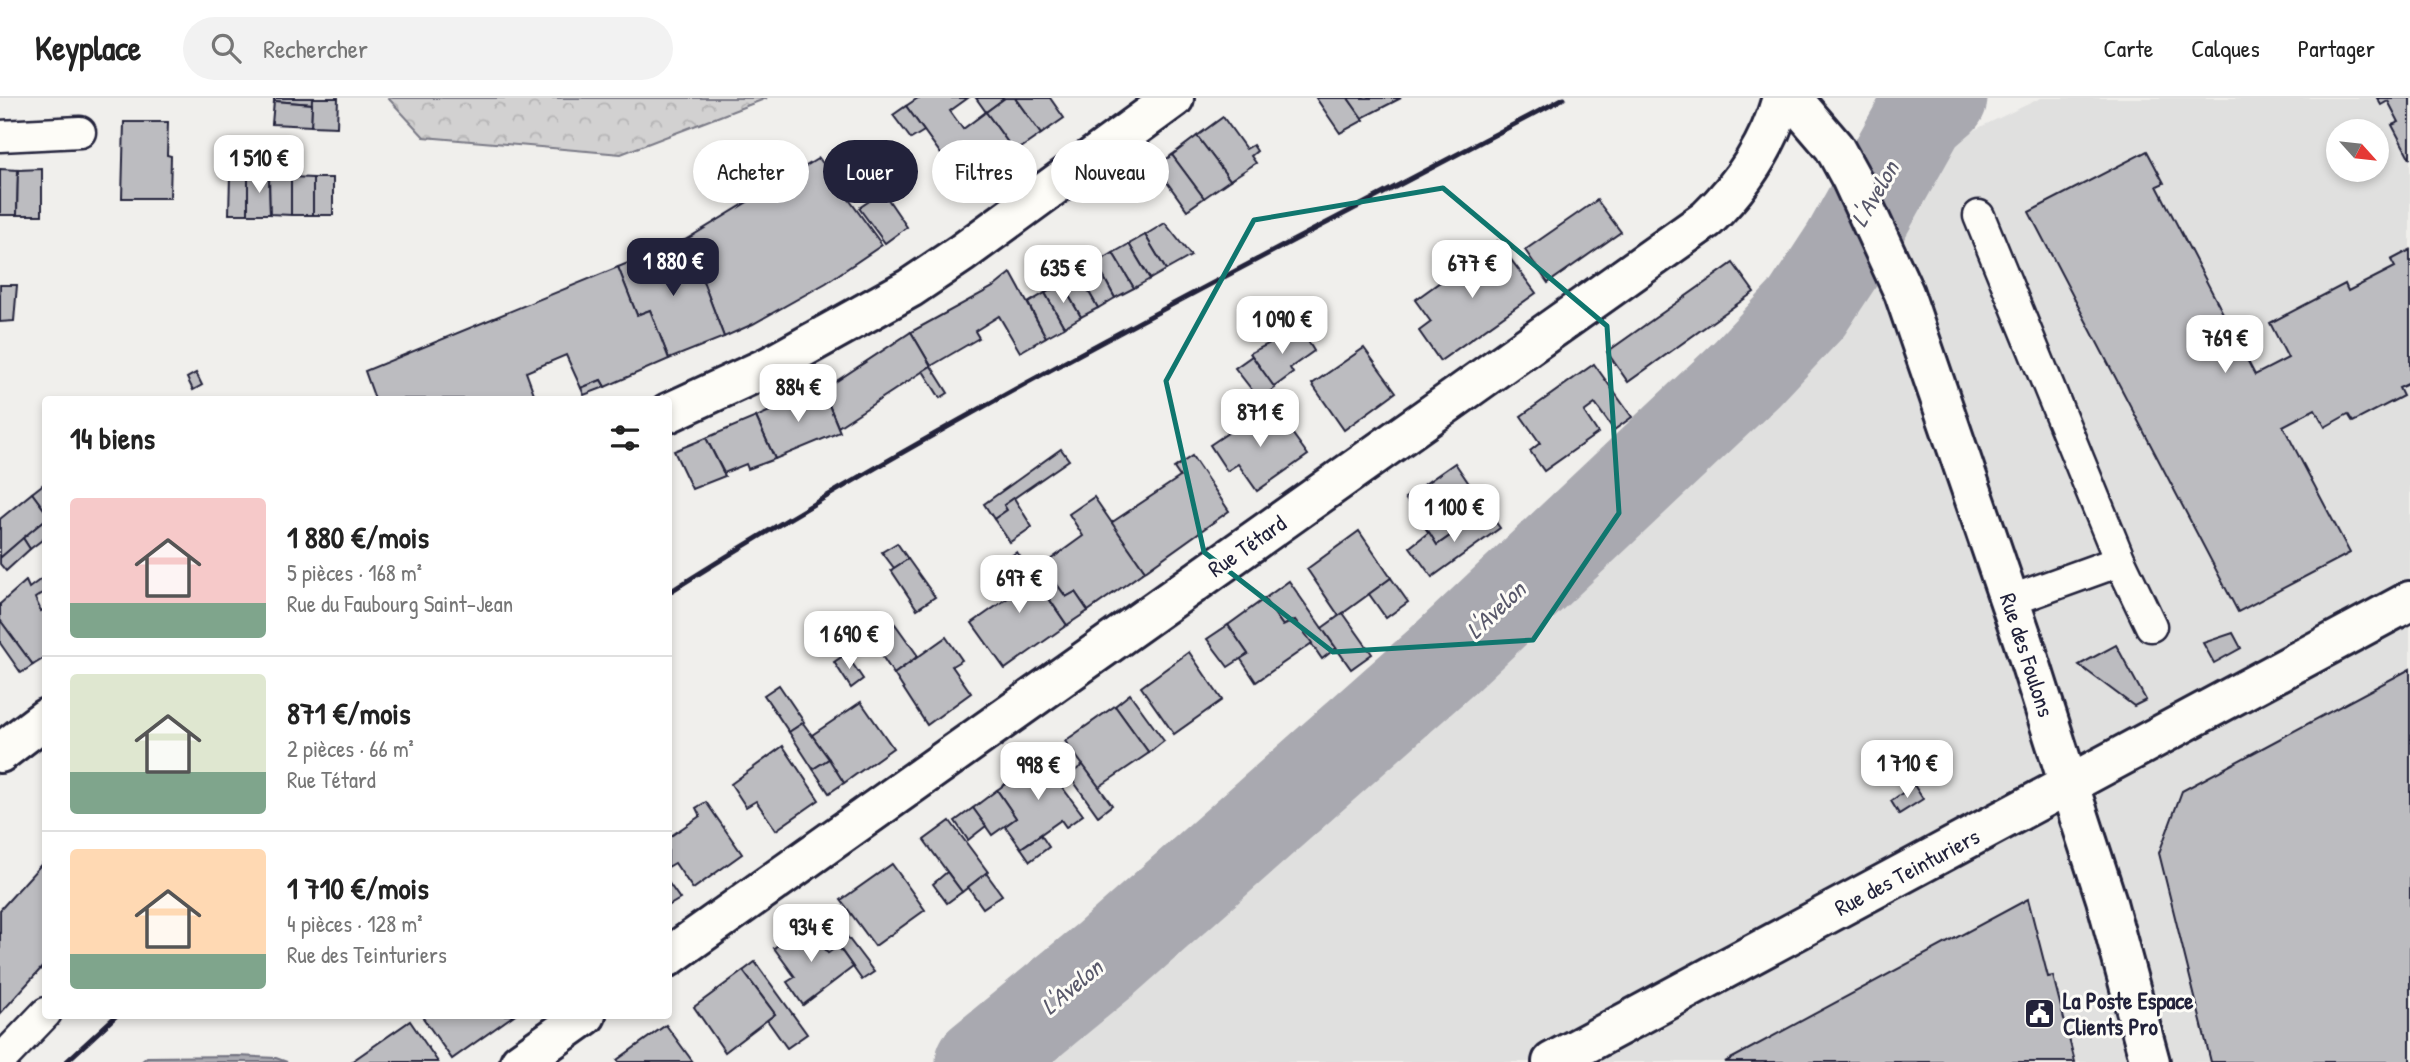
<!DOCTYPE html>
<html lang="fr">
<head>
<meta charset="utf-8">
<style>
	:root { --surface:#fff; --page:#f2f2f2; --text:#222; --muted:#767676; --line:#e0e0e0; --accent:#22223b }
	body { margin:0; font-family:"Patrick Hand",sans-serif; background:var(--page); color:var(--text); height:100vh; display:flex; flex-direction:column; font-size:26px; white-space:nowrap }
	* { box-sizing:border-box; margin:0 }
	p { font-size:23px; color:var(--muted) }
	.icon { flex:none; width:38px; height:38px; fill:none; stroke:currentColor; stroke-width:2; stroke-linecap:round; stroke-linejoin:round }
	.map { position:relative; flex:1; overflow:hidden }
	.side { position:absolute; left:42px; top:298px; width:630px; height:623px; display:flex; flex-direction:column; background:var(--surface); border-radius:7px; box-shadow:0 4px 10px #0003 }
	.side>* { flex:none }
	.banner { position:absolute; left:693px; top:42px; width:665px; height:63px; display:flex; gap:14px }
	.needle { width:46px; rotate:117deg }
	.tools { position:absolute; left:2326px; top:21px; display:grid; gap:14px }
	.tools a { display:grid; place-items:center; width:63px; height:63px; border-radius:50%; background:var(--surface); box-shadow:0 4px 10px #0003; font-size:35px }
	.price { position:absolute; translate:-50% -60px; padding:0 16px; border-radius:14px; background:#fff; color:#222; font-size:23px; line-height:46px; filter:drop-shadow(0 2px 4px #0008) }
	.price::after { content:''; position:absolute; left:50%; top:42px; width:21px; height:16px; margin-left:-10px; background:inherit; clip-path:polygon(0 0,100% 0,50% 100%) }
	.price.selected { background:var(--accent); color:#fff }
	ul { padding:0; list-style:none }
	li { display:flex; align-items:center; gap:21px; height:175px; padding:0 28px }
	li+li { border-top:2px solid var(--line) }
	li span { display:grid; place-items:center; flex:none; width:196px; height:140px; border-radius:7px; color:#555 }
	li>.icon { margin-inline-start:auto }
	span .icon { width:84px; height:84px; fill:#fffc; stroke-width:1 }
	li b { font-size:30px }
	h2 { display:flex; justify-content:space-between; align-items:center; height:84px; padding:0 28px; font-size:30px }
	.pill { padding:0 24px; border-radius:32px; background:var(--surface); box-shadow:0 4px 10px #0003; font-size:24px; line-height:63px }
	.pill.selected { background:var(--accent); color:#fff }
	header { display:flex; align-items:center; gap:42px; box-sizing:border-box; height:98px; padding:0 35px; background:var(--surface); border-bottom:2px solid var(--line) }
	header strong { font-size:33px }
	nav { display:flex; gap:38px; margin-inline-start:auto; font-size:24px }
	.search { width:490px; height:63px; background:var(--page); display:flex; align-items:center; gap:18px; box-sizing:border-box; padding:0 24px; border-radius:38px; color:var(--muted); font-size:26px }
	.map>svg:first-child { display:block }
	.built { fill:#e0e0df; fill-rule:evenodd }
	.forest { fill:url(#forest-crowns); stroke:#7a7a86; stroke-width:2 }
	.water { fill:url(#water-waves); stroke:#737381; stroke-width:2 }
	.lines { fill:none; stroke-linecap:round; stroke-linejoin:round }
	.river { stroke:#a9a9b0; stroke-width:91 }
	.building { fill:#bcbcc0; stroke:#22223b; stroke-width:2 }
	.service-casing { stroke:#22223b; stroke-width:35 }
	.minor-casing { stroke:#22223b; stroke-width:44 }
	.secondary-casing { stroke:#22223b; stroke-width:44 }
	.service { stroke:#fdfcf7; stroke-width:30 }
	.minor { stroke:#fdfcf7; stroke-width:38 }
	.secondary { stroke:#fdfcf7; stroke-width:38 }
	.rail { stroke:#22223b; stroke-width:5 }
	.marked { fill:none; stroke:#0f766e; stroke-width:5; stroke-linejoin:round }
	.labels { text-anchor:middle; stroke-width:6; stroke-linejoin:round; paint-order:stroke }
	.street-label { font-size:23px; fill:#22223b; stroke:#fdfcf7 }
	.poi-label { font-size:23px; font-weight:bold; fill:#22223b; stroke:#fdfcf7; text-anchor:start }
	.water-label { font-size:24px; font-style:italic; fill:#58586a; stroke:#fdfcf7 }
</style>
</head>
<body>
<header>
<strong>Keyplace</strong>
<div class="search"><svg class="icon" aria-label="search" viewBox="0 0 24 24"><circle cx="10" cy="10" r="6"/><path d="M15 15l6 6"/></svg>Rechercher</div>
<nav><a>Carte</a><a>Calques</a><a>Partager</a></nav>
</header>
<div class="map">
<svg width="2410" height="964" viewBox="0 0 2410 964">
	<defs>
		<pattern id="forest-crowns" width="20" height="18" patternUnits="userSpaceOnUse" patternTransform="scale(1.75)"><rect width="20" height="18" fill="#d2d1d1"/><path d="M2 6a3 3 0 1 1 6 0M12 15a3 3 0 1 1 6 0" fill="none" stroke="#b4b3b4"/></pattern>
		<pattern id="water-waves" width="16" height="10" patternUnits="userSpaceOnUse" patternTransform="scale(1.75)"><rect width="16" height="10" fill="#a9a9b0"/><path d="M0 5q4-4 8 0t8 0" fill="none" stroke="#898990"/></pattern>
	</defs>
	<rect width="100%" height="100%" fill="#f0efec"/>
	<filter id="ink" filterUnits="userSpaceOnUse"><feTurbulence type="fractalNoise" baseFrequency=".0143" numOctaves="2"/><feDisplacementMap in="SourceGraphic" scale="14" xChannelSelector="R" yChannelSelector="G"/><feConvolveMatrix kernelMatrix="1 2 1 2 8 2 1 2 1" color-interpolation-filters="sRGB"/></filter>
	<g filter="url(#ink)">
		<path class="built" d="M2041,0h369v964h-1420l747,-663 214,-258zM2338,33h38v39h-38z"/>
		<polygon class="forest" points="388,0 767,0 621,56 424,39"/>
		<polygon class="water" points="238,958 276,960 287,964 141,964 147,959"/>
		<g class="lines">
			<polyline class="river" points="981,964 1105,862 1441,564 1747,275 1807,211 1847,150 1921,18 1942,0"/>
		</g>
		<g class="building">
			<polygon points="274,0 312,0 312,6 274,3"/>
			<polygon points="312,0 338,0 337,29 311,28"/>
			<polygon points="918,0 968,0 950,13 963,31 986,14 1015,54 965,89 906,8"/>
			<polygon points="976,0 1005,0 986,14"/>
			<polygon points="1005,0 1015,0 1041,36 1015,54 986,14"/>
			<polygon points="1015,0 1050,0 1064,20 1041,36"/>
			<polygon points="1316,0 1348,0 1364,22 1340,35"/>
			<polygon points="1348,0 1401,0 1362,20"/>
			<polygon points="2377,0 2410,0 2410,61 2392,27 2399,24 2388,3 2381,7"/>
			<polygon points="274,3 312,6 311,28 272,26"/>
			<polygon points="906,8 924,33 911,41 893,17"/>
			<polygon points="1223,19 1246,51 1253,47 1257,53 1251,58 1256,65 1230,82 1197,38"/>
			<polygon points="124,24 168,24 167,57 171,58 170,100 122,100"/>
			<polygon points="1197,38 1230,82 1204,100 1172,57"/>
			<polygon points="2147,53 2164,85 2157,88 2255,277 2288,260 2270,225 2345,186 2348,193 2395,169 2391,162 2410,152 2410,285 2399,290 2403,298 2353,324 2348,316 2325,329 2315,311 2283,328 2350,455 2238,514 2029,114"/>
			<polygon points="1172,57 1204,100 1187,112 1156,69"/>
			<polygon points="819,60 882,147 826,185 753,226 724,239 687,141"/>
			<polygon points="0,71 18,72 17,117 0,117"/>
			<polygon points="42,71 42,117 17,117 18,72"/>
			<polygon points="230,78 248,78 248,116 229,116"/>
			<polygon points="248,78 269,79 270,116 248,116"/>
			<polygon points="269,79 291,79 291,117 270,116"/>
			<polygon points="291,79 313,80 313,117 291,117"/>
			<rect x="313" y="80" width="20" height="37"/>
			<polygon points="883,94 907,129 885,145 859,110"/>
			<polygon points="1597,102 1621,134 1548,185 1525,152"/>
			<polygon points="1165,125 1191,158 1166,172 1145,137"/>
			<polygon points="1145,137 1166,172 1150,181 1129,146"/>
			<polygon points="687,141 724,239 669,261 650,212 637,217 618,169"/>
			<polygon points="1497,143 1536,195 1440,263 1419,233 1431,224 1415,202"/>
			<polygon points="1129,146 1150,181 1134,190 1113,155"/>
			<polygon points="1113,155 1134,190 1115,200 1096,165"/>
			<polygon points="1096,165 1115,200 1098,210 1078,175"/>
			<polygon points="1733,165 1754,194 1628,284 1607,254"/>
			<polygon points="618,169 637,217 650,212 669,261 605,289 601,282 581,290 566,257 526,274 536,301 375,301 365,273"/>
			<polygon points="1011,175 1046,239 1020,254 999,218 975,233 979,240 931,268 911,234 995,188"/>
			<polygon points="1078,175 1098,210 1081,219 1062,186"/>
			<polygon points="1062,186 1081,219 1064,229 1045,195"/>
			<polygon points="0,187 17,187 14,223 0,224"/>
			<polygon points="1045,195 1064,229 1046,239 1028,205"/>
			<polygon points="1300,230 1314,253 1290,270 1293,275 1274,289 1250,255"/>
			<polygon points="911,234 931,268 838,329 822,290 832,286"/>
			<polygon points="1364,250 1396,294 1344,332 1312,286"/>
			<polygon points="1252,258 1275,290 1259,301 1235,270"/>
			<polygon points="1594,266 1632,319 1614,332 1595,306 1584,314 1598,335 1544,373 1530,353 1540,345 1521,318"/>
			<polygon points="931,268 948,295 940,300 923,273"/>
			<polygon points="196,275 202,287 193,292 187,280"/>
			<polygon points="601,282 605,289 584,297 581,290"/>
			<polygon points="822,290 840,334 775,361 756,319"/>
			<polygon points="1265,310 1272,321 1279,317 1308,357 1257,393 1238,366 1227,373 1210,347"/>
			<polygon points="756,319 775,361 748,371 746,366 724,375 706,340"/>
			<polygon points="706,340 725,378 692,391 674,353"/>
			<polygon points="1061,351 1069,362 1004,407 1007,412 994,421 984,406"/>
			<polygon points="1192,358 1229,413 1145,473 1111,425 1180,379 1174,370"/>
			<polygon points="1455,365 1487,412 1437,447 1405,400"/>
			<polygon points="46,384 46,414 32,395"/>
			<polygon points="32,395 46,414 46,421 0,460 0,421"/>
			<polygon points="1094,399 1145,473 1088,513 1075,494 1066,499 1043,467 1083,438 1069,416"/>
			<polygon points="1014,400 1032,429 1010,444 994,421 1007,412 1004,407"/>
			<polygon points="1487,412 1500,430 1432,479 1410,449 1429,434 1437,447"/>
			<polygon points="46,421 46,439 30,451 23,440"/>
			<polygon points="1359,433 1391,480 1339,518 1307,471"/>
			<polygon points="23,440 30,451 6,473 0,466 0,460"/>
			<polygon points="897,445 908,461 894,470 882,454"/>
			<polygon points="1017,454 1067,527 1005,571 972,525 1012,497 993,470"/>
			<polygon points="908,461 935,499 917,511 891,472"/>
			<polygon points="1043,467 1066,499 1075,494 1088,513 1067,527 1031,474"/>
			<polygon points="1391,480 1408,504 1386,520 1369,496"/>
			<polygon points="41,481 46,493 35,500 41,513 46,510 46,559 33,567 0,522 0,506 26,483 29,490"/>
			<polygon points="1289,483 1336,550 1322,561 1295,522 1283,528 1264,501"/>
			<polygon points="1264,501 1283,528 1295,522 1312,545 1256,584 1240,560 1248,556 1228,527"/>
			<polygon points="1343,515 1372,556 1351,571 1322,530"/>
			<polygon points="0,522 33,567 21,575 0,545"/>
			<polygon points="895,526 918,558 894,576 872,543"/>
			<polygon points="1228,527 1248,556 1228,569 1207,541"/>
			<polygon points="2233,535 2241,550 2214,565 2203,545"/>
			<polygon points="946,539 962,562 952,568 971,595 927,627 894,576"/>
			<polygon points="2116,547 2146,602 2134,608 2079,567"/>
			<polygon points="1189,554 1222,602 1174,636 1141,589"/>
			<polygon points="846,556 863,581 851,590 834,564"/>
			<polygon points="2410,571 2410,964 2211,964 2159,755 2182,693"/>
			<polygon points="779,587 804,624 789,634 764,597"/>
			<polygon points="1130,596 1164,643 1149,655 1115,608"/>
			<polygon points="861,604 893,650 844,685 812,637"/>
			<polygon points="1115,608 1149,655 1099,689 1065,643"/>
			<polygon points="803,625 829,661 813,671 789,634"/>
			<polygon points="783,648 819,702 776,732 756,703 746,709 731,686"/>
			<polygon points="1046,657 1067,686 1062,689 1083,717 1066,729 1061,722 1021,750 1005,728 1016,720 997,692"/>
			<polygon points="829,661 844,685 829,695 813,671"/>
			<polygon points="1083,667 1112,707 1098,718 1069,677"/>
			<polygon points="1914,687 1923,701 1899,716 1891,703"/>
			<polygon points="997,692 1016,720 992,737 973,710"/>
			<polygon points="706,704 742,756 693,791 675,765 668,769 668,740 700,718 696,710"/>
			<polygon points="973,710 986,728 968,742 955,723"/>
			<polygon points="950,723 988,774 962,794 924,742"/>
			<polygon points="1041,737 1049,749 1030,763 1021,750"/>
			<polygon points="46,761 46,865 0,916 0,812"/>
			<polygon points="892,766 925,812 875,848 841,802"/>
			<polygon points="947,774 962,794 947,805 933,786"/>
			<polygon points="986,775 1002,797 983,810 968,789"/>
			<polygon points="668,784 680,801 668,808"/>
			<polygon points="2028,801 2048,879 2053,878 2075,964 1725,964"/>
			<polygon points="827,812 874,874 862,882 838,848 828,855 807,826"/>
			<polygon points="807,826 828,855 838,848 853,869 803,907 787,884 795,879 774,850"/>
			<polygon points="755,864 807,936 787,950 767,922 775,916 743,873"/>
			<polygon points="743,873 775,916 725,954 694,909"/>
			<polygon points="421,917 514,917 452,961"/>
			<polygon points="410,923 438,964 351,964"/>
			<polygon points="666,927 693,964 619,964 617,962"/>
		</g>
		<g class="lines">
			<defs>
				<g id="service">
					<polyline points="0,38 80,34"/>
					<polyline points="1979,118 2120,463"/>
					<polyline points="2009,503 2120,463 2151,528"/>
					<polyline points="0,963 46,915"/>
				</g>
				<g id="minor">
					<polyline points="1792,0 1834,49 1851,80 1904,195 2024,545 2069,687 2106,801 2150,964"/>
					<path d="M668,859l1039,-738c34,-33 62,-74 75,-121"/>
					<polyline points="520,964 586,917"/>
					<polyline points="1552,964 2410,503"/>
				</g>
				<g id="secondary">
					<polyline points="668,315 770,268 910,190 962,155 1174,0"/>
					<polyline points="0,655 46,620"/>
				</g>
			</defs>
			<use href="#service" class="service-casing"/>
			<use href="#minor" class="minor-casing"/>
			<use href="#secondary" class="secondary-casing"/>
			<use href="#service" class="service"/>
			<use href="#minor" class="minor"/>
			<use href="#secondary" class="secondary"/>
			<g class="rail">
				<path d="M668,495c289,-183 595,-335 896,-495"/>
				<polyline points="66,964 117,917"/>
			</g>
		</g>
	</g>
	<path class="marked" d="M1443,90l164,138 12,187 -86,127 -200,12 -129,-100 -38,-171 88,-161z"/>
	<defs>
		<symbol id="civic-square" viewBox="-11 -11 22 22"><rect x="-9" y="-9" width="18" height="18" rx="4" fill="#22223b" stroke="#fdfcf7"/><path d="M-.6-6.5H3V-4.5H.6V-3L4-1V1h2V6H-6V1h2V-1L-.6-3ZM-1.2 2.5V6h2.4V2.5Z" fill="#fff"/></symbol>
	</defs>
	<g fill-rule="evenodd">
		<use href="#civic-square" x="2022" y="898" width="35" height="35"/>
	</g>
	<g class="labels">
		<g class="street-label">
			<text transform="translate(1247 448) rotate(-35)" y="8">Rue Tétard</text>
			<text transform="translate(2027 557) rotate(72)" y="8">Rue des Foulons</text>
			<text transform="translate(1907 774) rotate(-28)" y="8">Rue des Teinturiers</text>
		</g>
		<g class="poi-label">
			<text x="2063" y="911">La Poste Espace<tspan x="2063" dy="26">Clients Pro</tspan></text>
		</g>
		<g class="water-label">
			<text transform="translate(1875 96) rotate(-60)" y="8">L'Avelon</text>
			<text transform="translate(1496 512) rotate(-43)" y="8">L'Avelon</text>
			<text transform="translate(1072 889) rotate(-40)" y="8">L'Avelon</text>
		</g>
	</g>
</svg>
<div class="tools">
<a><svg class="needle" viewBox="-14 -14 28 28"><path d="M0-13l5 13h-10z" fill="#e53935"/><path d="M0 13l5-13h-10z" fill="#767676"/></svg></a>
</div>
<b class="price" style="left:259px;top:97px">1 510 €</b>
<b class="price selected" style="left:673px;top:200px">1 880 €</b>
<b class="price" style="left:1472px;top:202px">677 €</b>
<b class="price" style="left:1063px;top:207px">635 €</b>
<b class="price" style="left:1282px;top:258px">1 090 €</b>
<b class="price" style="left:2225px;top:277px">769 €</b>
<b class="price" style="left:798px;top:326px">884 €</b>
<b class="price" style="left:1260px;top:351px">871 €</b>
<b class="price" style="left:1454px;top:446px">1 100 €</b>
<b class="price" style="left:1019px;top:517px">697 €</b>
<b class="price" style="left:849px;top:573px">1 690 €</b>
<b class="price" style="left:1907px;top:702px">1 710 €</b>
<b class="price" style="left:1038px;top:704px">998 €</b>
<b class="price" style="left:811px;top:866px">934 €</b>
<div class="banner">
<a class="pill">Acheter</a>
<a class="pill selected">Louer</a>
<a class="pill">Filtres</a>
<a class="pill">Nouveau</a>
</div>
<section class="side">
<h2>14 biens<svg class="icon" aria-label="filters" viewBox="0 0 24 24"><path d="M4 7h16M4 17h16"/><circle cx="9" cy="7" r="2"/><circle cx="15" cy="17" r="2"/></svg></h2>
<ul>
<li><span style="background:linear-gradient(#f6c9c9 75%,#7fa58c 0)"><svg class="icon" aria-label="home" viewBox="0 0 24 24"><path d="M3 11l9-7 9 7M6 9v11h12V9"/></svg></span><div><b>1 880 €/mois</b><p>5 pièces · 168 m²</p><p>Rue du Faubourg Saint-Jean</p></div></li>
<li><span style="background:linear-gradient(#dfe7d0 70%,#7fa58c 0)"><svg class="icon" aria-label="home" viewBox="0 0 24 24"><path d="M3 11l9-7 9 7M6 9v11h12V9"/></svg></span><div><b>871 €/mois</b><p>2 pièces · 66 m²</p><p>Rue Tétard</p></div></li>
<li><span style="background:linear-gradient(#ffd9b3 75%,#7fa58c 0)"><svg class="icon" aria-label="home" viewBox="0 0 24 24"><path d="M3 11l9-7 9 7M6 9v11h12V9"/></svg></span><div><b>1 710 €/mois</b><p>4 pièces · 128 m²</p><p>Rue des Teinturiers</p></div></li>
</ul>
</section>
</div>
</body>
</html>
